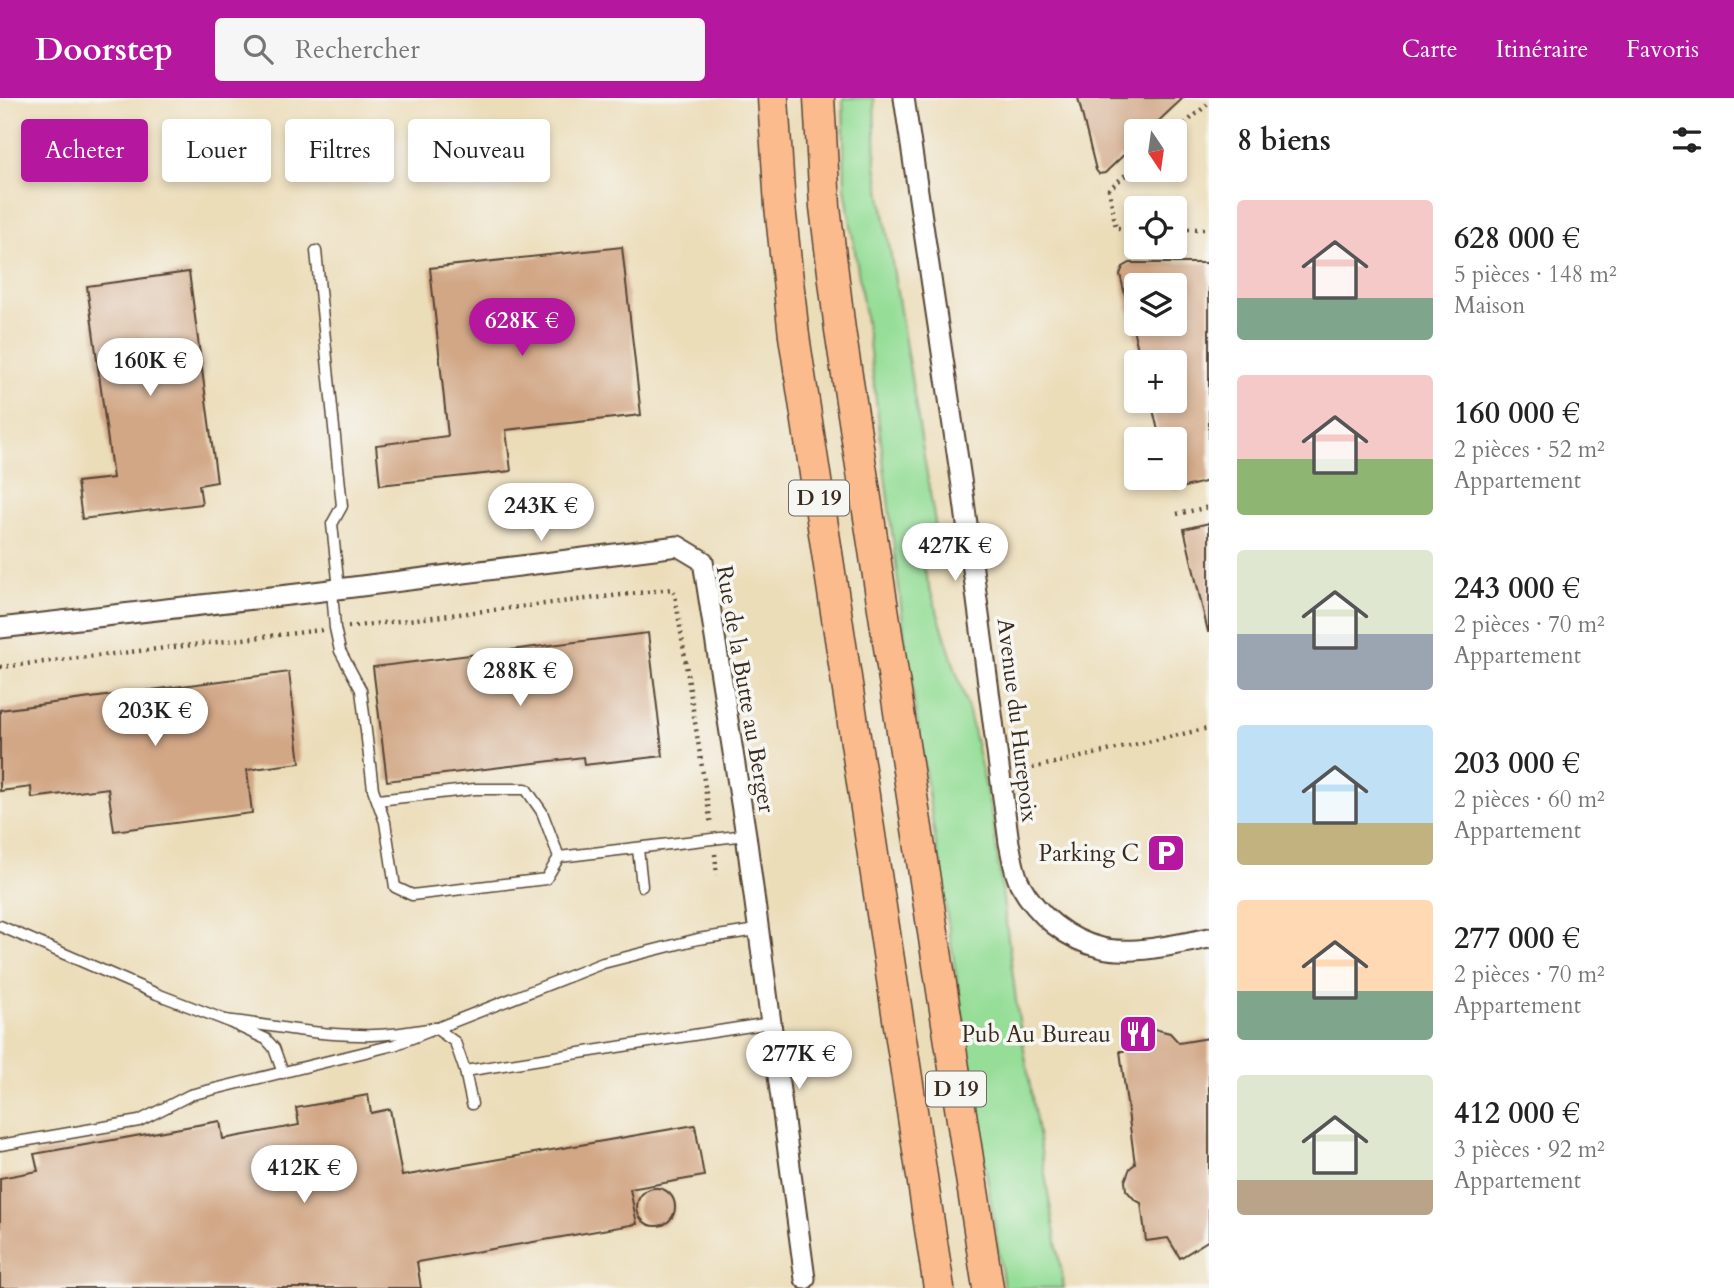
<!DOCTYPE html>
<html lang="fr">
<head>
<meta charset="utf-8">
<style>
	:root { --surface:#fff; --page:#f6f6f6; --text:#222; --muted:#767676; --accent:#b5179e }
	body { margin:0; font-family:Cardo,serif; background:var(--page); color:var(--text); height:100vh; display:flex; flex-direction:column; font-size:26px; white-space:nowrap }
	* { box-sizing:border-box; margin:0 }
	p { font-size:23px; color:var(--muted) }
	.icon { flex:none; width:38px; height:38px; fill:none; stroke:currentColor; stroke-width:2; stroke-linecap:round; stroke-linejoin:round }
	.map { position:relative; flex:1; overflow:hidden }
	.details { display:flex; flex-direction:column; background:var(--surface); width:525px }
	.details>* { flex:none }
	.banner { position:absolute; left:21px; top:21px; width:665px; height:63px; display:flex; gap:14px }
	.needle { width:46px; rotate:167deg }
	.controls { position:absolute; left:1124px; top:21px; display:grid; gap:14px }
	.controls a { display:grid; place-items:center; width:63px; height:63px; border-radius:7px; background:var(--surface); box-shadow:0 4px 10px #0003; font-size:35px }
	.price { position:absolute; translate:-50% -60px; padding:0 16px; border-radius:24px; background:#fff; color:#222; font-size:23px; line-height:46px; filter:drop-shadow(0 2px 4px #0008) }
	.price::after { content:''; position:absolute; left:50%; top:42px; width:21px; height:16px; margin-left:-10px; background:inherit; clip-path:polygon(0 0,100% 0,50% 100%) }
	.price.selected { background:var(--accent); color:#fff }
	ul { padding:0; list-style:none }
	li { display:flex; align-items:center; gap:21px; height:175px; padding:0 28px }
	li span { display:grid; place-items:center; flex:none; width:196px; height:140px; border-radius:7px; color:#555 }
	li>.icon { margin-inline-start:auto }
	span .icon { width:84px; height:84px; fill:#fffc; stroke-width:1 }
	li b { font-size:30px }
	h2 { display:flex; justify-content:space-between; align-items:center; height:84px; padding:0 28px; font-size:30px }
	.tag { padding:0 24px; border-radius:7px; background:var(--surface); box-shadow:0 4px 10px #0003; font-size:24px; line-height:63px }
	.tag.selected { background:var(--accent); color:#fff }
	header { display:flex; align-items:center; gap:42px; box-sizing:border-box; height:98px; padding:0 35px; background:var(--accent); color:#fff }
	header strong { font-size:33px }
	nav { display:flex; gap:38px; margin-inline-start:auto; font-size:24px }
	.search { width:490px; height:63px; background:var(--page); display:flex; align-items:center; gap:18px; box-sizing:border-box; padding:0 24px; border-radius:7px; color:var(--muted); font-size:26px }
	main { display:flex; flex:1; min-height:0 }
	.map>svg:first-child { display:block }
	.green { fill:#96de98; stroke:#68845b; stroke-width:2 }
	.building { fill:#d2a786; fill-rule:evenodd }
	.lines { fill:none; stroke-linecap:round; stroke-linejoin:round }
	.service-casing { stroke:#564535; stroke-width:13 }
	.minor-casing { stroke:#564535; stroke-width:23 }
	.primary-casing { stroke:#564535; stroke-width:33 }
	.path { stroke:#564535; stroke-width:4.5; stroke-dasharray:2 5; stroke-linecap:butt }
	.service { stroke:#fff; stroke-width:10 }
	.minor { stroke:#fff; stroke-width:19 }
	.primary { stroke:#fbbb8d; stroke-width:30 }
	.labels { text-anchor:middle; stroke-width:7; stroke-linejoin:round; paint-order:stroke }
	.shield { fill:#f6f6f2; stroke:#73675e; stroke-width:2 }
	.shield-label { font-size:21px; font-weight:bold; fill:#3b2a1e }
	.street-label { font-size:23px; fill:#3b2a1e; stroke:#f6f6f2 }
	.poi-label { font-size:23px; fill:#3b2a1e; stroke:#f6f6f2; text-anchor:end }
</style>
</head>
<body>
<header>
<strong>Doorstep</strong>
<div class="search"><svg class="icon" aria-label="search" viewBox="0 0 24 24"><circle cx="10" cy="10" r="6"/><path d="M15 15l6 6"/></svg>Rechercher</div>
<nav><a>Carte</a><a>Itinéraire</a><a>Favoris</a></nav>
</header>
<main>
<div class="map">
<svg width="1209" height="1190" viewBox="0 0 1209 1190">
	<rect width="100%" height="100%" fill="#f6f6f2"/>
	<filter id="ink" filterUnits="userSpaceOnUse"><feTurbulence type="fractalNoise" baseFrequency=".0143" numOctaves="2"/><feDisplacementMap in="SourceGraphic" scale="14" xChannelSelector="R" yChannelSelector="G"/><feConvolveMatrix kernelMatrix="1 2 1 2 8 2 1 2 1" color-interpolation-filters="sRGB"/></filter>
	<filter id="wash" filterUnits="userSpaceOnUse"><feTurbulence type="fractalNoise" baseFrequency=".00686" numOctaves="4" result="noise"/><feDisplacementMap in="SourceGraphic" scale="28" xChannelSelector="R" yChannelSelector="G"/><feGaussianBlur stdDeviation="1.57" result="paint"/><feColorMatrix in="noise" values="0 0 0 0 0 0 0 0 0 0 0 0 0 0 0 0 0 1.4 0 .05"/><feComposite in="paint" operator="in"/></filter>
	<g filter="url(#wash)">
		<rect width="100%" height="100%" fill="#ecddb9"/>
		<polygon class="green" points="843,0 874,0 876,67 935,425 923,469 969,614 993,723 1017,910 1064,1190 1004,1190 907,557 868,237 845,89"/>
		<g id="blocks">
			<g class="building">
				<polygon points="1078,0 1183,0 1148,33 1136,33 1136,45 1105,75 1099,76 1096,72"/>
				<polygon points="622,149 641,317 506,332 511,373 380,387 376,347 448,338 430,170"/>
				<path d="M1130,165h79v218l-36,9 -3,-12h4v-39h-14l-9,-38h23v-39h-33l-21,-88 3,-7zM1136,187h38v39h-38z"/>
				<polygon points="189,174 217,384 199,387 202,406 82,421 77,384 113,380 87,188"/>
				<polygon points="1209,425 1209,534 1208,534 1184,431"/>
				<polygon points="648,535 663,658 584,667 583,659 387,683 373,569"/>
				<polygon points="289,574 300,665 247,672 252,715 114,733 108,690 32,700 31,689 0,693 0,612"/>
				<polygon points="1154,931 1170,935 1179,945 1209,940 1209,1142 1180,1160 1168,1140 1146,1143 1141,1105 1135,1102 1126,1092 1125,1083 1130,1070 1135,1066 1120,953 1124,953 1131,941 1138,936 1145,932"/>
				<polygon points="368,997 371,1015 390,1011 402,1078 695,1027 704,1078 630,1091 637,1126 417,1164 421,1190 0,1190 0,1080 38,1073 34,1056 220,1023 223,1041 299,1027 296,1010"/>
				<circle cx="656" cy="1109" r="19"/>
			</g>
		</g>
	</g>
	<g filter="url(#ink)">
		<use href="#blocks" fill-opacity="0" stroke="#564535" stroke-width="2"/>
		<g class="lines">
			<defs>
				<g id="service">
					<polyline points="316,153 342,408 332,426 339,491"/>
					<polyline points="332,492 335,530 340,553 361,592 373,691 385,724 395,789 412,797 546,781 559,759"/>
					<polyline points="378,702 475,691 526,691 542,714 559,759"/>
					<polyline points="638,751 642,788"/>
					<polyline points="559,759 746,737"/>
					<polyline points="0,828 157,896 225,922 266,941 274,950 283,975"/>
					<path d="M225,922c45,5 89,15 134,15 26,1 51,-3 76,-7l20,14 10,29 305,-48"/>
					<polyline points="465,973 472,1006"/>
					<polyline points="0,1047 139,1023 190,997 394,947 603,865 698,841 757,832"/>
				</g>
				<g id="minor">
					<path d="M904,0l58,388 47,357c3,13 5,30 11,41 17,31 47,56 82,64 29,7 78,-4 107,-10"/>
					<polyline points="0,530 306,495 678,448 703,463 746,737 805,1181"/>
				</g>
				<g id="primary">
					<polyline points="773,0 780,108 794,238 939,1190"/>
					<polyline points="819,0 825,109 840,232 988,1190"/>
				</g>
			</defs>
			<use href="#service" class="service-casing"/>
			<use href="#minor" class="minor-casing"/>
			<use href="#primary" class="primary-casing"/>
			<g class="path">
				<polyline points="1174,35 1209,5"/>
				<polyline points="1136,68 1109,91 1116,130 1136,131"/>
				<polyline points="1174,131 1209,131"/>
				<polyline points="1177,416 1209,409"/>
				<polyline points="348,529 672,491 675,496 711,727"/>
				<polyline points="0,569 322,532"/>
				<polyline points="1019,673 1209,630"/>
				<polyline points="715,756 717,777"/>
			</g>
			<use href="#service" class="service"/>
			<use href="#minor" class="minor"/>
			<use href="#primary" class="primary"/>
		</g>
	</g>
	<defs>
		<symbol id="parking-square" viewBox="-11 -11 22 22"><rect x="-9" y="-9" width="18" height="18" rx="4" fill="#b5179e" stroke="#f6f6f2"/><path d="M-3.5-5.5H1a3.5 3.5 0 0 1 0 7H-1V5.5H-3.5ZM-1-3.4V-.6H.8a1.4 1.4 0 0 0 0-2.8Z" fill="#fff"/></symbol>
		<symbol id="restaurant-square" viewBox="-11 -11 22 22"><rect x="-9" y="-9" width="18" height="18" rx="4" fill="#b5179e" stroke="#f6f6f2"/><path d="M-5-6h1v4h1v-4h1v4h1v-4h1v5L-1.5 .5V6h-2V.5L-5-1ZM5-6V6H3V1.5H1.5Q1.5-4 5-6Z" fill="#fff"/></symbol>
	</defs>
	<g fill-rule="evenodd">
		<use href="#parking-square" x="1144" y="733" width="44" height="44"/>
		<use href="#restaurant-square" x="1116" y="914" width="44" height="44"/>
	</g>
	<g class="labels">
		<g class="shield">
			<rect x="789" y="382.5" width="60" height="35" rx="5"/>
			<rect x="926" y="973.5" width="60" height="35" rx="5"/>
		</g>
		<g class="shield-label">
			<text x="819" y="407">D 19</text>
			<text x="956" y="998">D 19</text>
		</g>
		<g class="street-label">
			<text transform="translate(746 591) rotate(80)" y="8">Rue de la Butte au Berger</text>
			<text transform="translate(1018 622) rotate(83)" y="8">Avenue du Hurepoix</text>
		</g>
		<g class="poi-label">
			<text x="1139" y="763">Parking C</text>
			<text x="1111" y="944">Pub Au Bureau</text>
		</g>
	</g>
</svg>
<div class="controls">
<a><svg class="needle" viewBox="-14 -14 28 28"><path d="M0-13l5 13h-10z" fill="#e53935"/><path d="M0 13l5-13h-10z" fill="#767676"/></svg></a>
<a><svg class="icon" aria-label="locate" viewBox="0 0 24 24"><circle cx="12" cy="12" r="6"/><path d="M12 2v4M12 18v4M2 12h4M18 12h4"/></svg></a>
<a><svg class="icon" aria-label="layers" viewBox="0 0 24 24"><path d="M12 4l9 5-9 5-9-5zM3 14l9 5 9-5"/></svg></a>
<a>+</a>
<a>−</a>
</div>
<b class="price selected" style="left:522px;top:260px">628K €</b>
<b class="price" style="left:150px;top:300px">160K €</b>
<b class="price" style="left:541px;top:445px">243K €</b>
<b class="price" style="left:955px;top:485px">427K €</b>
<b class="price" style="left:520px;top:610px">288K €</b>
<b class="price" style="left:155px;top:650px">203K €</b>
<b class="price" style="left:799px;top:993px">277K €</b>
<b class="price" style="left:304px;top:1107px">412K €</b>
<div class="banner">
<a class="tag selected">Acheter</a>
<a class="tag">Louer</a>
<a class="tag">Filtres</a>
<a class="tag">Nouveau</a>
</div>
</div>
<section class="details">
<h2>8 biens<svg class="icon" aria-label="filters" viewBox="0 0 24 24"><path d="M4 7h16M4 17h16"/><circle cx="9" cy="7" r="2"/><circle cx="15" cy="17" r="2"/></svg></h2>
<ul>
<li><span style="background:linear-gradient(#f6c9c9 70%,#7fa58c 0)"><svg class="icon" aria-label="home" viewBox="0 0 24 24"><path d="M3 11l9-7 9 7M6 9v11h12V9"/></svg></span><div><b>628 000 €</b><p>5 pièces · 148 m²</p><p>Maison</p></div></li>
<li><span style="background:linear-gradient(#f6c9c9 60%,#8fb573 0)"><svg class="icon" aria-label="home" viewBox="0 0 24 24"><path d="M3 11l9-7 9 7M6 9v11h12V9"/></svg></span><div><b>160 000 €</b><p>2 pièces · 52 m²</p><p>Appartement</p></div></li>
<li><span style="background:linear-gradient(#dfe7d0 60%,#9aa5b1 0)"><svg class="icon" aria-label="home" viewBox="0 0 24 24"><path d="M3 11l9-7 9 7M6 9v11h12V9"/></svg></span><div><b>243 000 €</b><p>2 pièces · 70 m²</p><p>Appartement</p></div></li>
<li><span style="background:linear-gradient(#bfe0f5 70%,#c2b280 0)"><svg class="icon" aria-label="home" viewBox="0 0 24 24"><path d="M3 11l9-7 9 7M6 9v11h12V9"/></svg></span><div><b>203 000 €</b><p>2 pièces · 60 m²</p><p>Appartement</p></div></li>
<li><span style="background:linear-gradient(#ffd9b3 65%,#7fa58c 0)"><svg class="icon" aria-label="home" viewBox="0 0 24 24"><path d="M3 11l9-7 9 7M6 9v11h12V9"/></svg></span><div><b>277 000 €</b><p>2 pièces · 70 m²</p><p>Appartement</p></div></li>
<li><span style="background:linear-gradient(#dfe7d0 75%,#b9a48a 0)"><svg class="icon" aria-label="home" viewBox="0 0 24 24"><path d="M3 11l9-7 9 7M6 9v11h12V9"/></svg></span><div><b>412 000 €</b><p>3 pièces · 92 m²</p><p>Appartement</p></div></li>
</ul>
</section>
</main>
</body>
</html>
